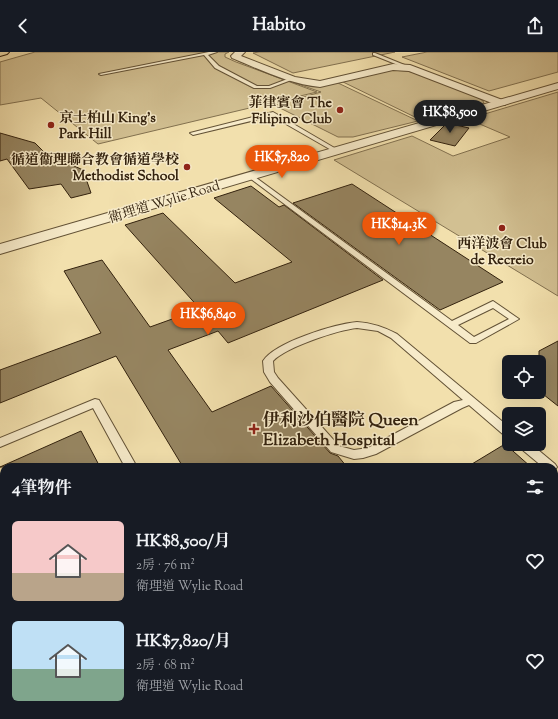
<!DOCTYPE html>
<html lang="zh-TW">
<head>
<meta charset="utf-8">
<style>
	:root { --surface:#171b24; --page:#242831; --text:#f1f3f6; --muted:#9ea1a6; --accent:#ea580c }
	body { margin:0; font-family:"Sorts Mill Goudy","Noto Serif TC",serif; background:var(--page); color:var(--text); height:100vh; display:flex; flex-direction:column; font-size:15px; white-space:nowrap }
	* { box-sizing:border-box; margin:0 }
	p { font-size:13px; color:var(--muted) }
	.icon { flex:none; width:22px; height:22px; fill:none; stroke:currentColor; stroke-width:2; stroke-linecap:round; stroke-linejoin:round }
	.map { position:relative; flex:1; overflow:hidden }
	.side { position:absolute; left:0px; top:411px; width:558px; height:256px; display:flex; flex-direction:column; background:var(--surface); border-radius:12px 12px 0 0; box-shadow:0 4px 16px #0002 }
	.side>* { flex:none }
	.controls { position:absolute; left:502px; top:303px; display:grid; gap:8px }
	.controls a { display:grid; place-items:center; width:44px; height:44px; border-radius:6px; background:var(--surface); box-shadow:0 4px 16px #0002; font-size:20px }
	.price { position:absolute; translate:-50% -34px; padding:0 9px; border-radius:14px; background:var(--accent); color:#fff; font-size:13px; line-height:26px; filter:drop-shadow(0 1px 2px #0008) }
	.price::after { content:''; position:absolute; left:50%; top:24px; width:12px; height:9px; margin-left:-6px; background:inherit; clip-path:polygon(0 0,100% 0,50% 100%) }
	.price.current { background:#222; color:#fff }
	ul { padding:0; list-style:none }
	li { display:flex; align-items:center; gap:12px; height:100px; padding:0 12px }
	li span { display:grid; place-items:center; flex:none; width:112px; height:80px; border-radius:6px; color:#555 }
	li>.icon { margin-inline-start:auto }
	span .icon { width:48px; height:48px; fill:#fffc; stroke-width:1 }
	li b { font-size:17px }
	h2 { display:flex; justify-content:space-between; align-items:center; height:48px; padding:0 12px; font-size:17px }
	header { display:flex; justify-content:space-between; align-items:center; height:52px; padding:0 12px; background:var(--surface); font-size:18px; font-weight:800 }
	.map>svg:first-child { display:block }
	.green { fill:#d2c092; stroke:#827150 }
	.building { fill:#968561; stroke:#33220e }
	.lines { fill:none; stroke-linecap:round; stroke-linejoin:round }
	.service-casing { stroke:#635236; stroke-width:2 }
	.minor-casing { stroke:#635236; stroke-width:2 }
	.tertiary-casing { stroke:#635236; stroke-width:2 }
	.trunk-casing { stroke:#33220e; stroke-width:2 }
	.service { fill:#f7ebca; fill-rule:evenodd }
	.minor { fill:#f7ebca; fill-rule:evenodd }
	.tertiary { fill:#f7ebca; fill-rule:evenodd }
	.trunk { fill:#f2e0ad; fill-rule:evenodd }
	.poi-dot { fill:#8f2418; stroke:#f7ebca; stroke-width:1.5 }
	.labels { text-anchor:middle; stroke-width:3; stroke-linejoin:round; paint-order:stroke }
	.far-poi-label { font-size:14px; font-weight:bold; fill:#33220e; stroke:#f7ebca; text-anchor:end }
	.far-street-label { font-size:14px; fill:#33220e; stroke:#f7ebca }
	.poi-label { font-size:17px; font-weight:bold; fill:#33220e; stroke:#f7ebca; text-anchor:start }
</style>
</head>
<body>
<header><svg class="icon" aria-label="back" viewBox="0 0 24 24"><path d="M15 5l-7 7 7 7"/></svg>Habito<svg class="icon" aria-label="share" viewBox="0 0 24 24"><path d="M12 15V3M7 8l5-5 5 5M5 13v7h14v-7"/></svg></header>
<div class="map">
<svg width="558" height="667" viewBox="0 0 558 667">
	<rect width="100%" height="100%" fill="#f2e0ad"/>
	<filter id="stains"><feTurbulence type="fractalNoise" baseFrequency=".005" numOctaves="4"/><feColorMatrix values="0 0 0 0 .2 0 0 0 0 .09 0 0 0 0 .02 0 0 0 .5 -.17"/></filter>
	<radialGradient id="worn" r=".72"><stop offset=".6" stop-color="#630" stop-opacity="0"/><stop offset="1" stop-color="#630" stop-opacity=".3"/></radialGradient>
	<g class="green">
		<polygon points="35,0 229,0 225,2 225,5 236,10 317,40 98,92 41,46 0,53 0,10"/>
		<polygon points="259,0 395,0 293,21 253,1"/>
		<polygon points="427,0 558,0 558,20 489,39 402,5"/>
		<polygon points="390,18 407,19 415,21 477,45 483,49 484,51 421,68 341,29"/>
		<polygon points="295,31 308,33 338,31 418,69 353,85 338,85 274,53 321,40"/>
		<polygon points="558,40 558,244 334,108 412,84 453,104 510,85 468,67"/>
	</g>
	<g class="building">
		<polygon points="447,71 469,76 455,94 430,88"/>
		<polygon points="0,81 35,91 44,100 83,118 91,141 71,146 61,132 29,137 7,107 0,109"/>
		<polygon points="352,132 503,230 440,258 293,151"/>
		<polygon points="251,134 279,155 284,153 383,228 228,291 218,279 168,298 212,360 271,334 330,401 338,404 347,415 183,415 116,304 0,351 0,318 101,281 64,219 102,208 150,275 200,257 125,173 163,161 235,231 292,210 214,146"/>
		<polygon points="558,289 558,354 539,339 539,299"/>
		<polygon points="81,379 100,415 0,415"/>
		<polygon points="505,392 531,415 467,415"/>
	</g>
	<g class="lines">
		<defs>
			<g id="service">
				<polygon points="209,0 217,0 208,3 219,14 257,34 269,34 290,26 294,27 270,36 254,36 215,16 204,3 101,23 99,22"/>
				<polygon points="373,1 375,1 412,16 408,17 373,3"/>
				<polygon points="273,60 338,98 333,99 272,64 193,83 190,81"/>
				<path d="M247,122h4l201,147 41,-20 26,18 -43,24h-6l-223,-167zM493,256l16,11 -35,18 -16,-12z"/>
				<path d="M357,270c15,1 27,5 40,12l112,93v10l-4,-1 -36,-31 -7,3 -86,46 -13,4 -9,1 -23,-7 -61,-70 -6,-10 -1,-11c12,-19 72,-37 94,-39zM357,276l21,3 13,7 72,62 -9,2 -86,46 -14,2 -15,-4 -61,-68 -4,-6 -1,-11c13,-14 65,-31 84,-33z"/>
				<polygon points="95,347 99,348 137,415 125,415 93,356 0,395 0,386"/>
				<polygon points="517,392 531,392 555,412 557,415 555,418 554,415 543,415 519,395"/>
				<polygon points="4,566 4,580 0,582 0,568"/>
			</g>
			<path id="minor" d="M235,0h10l-4,4 54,21 25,4 73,-17 17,1 95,36 1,2 -1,2h-8l-88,-34 -16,-1 -73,17c-31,-3 -59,-17 -88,-29l-1,-2z"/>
			<polygon id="tertiary" points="558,31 558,37 0,202 0,192"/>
			<polygon id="trunk" points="0,0 9,0 7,2 0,4"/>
		</defs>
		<use href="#service" class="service-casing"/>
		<use href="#minor" class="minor-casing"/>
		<use href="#tertiary" class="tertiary-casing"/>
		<use href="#trunk" class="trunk-casing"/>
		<use href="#service" class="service"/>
		<use href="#minor" class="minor"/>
		<use href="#tertiary" class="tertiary"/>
		<use href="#trunk" class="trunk"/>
	</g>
	<g class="poi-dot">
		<circle cx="340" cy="58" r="4"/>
		<circle cx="51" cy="73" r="4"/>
		<circle cx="187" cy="115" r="4"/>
		<circle cx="502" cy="176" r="4"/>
		<path d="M252 371h4v4h4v4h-4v4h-4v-4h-4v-4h4z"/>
	</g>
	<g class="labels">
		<g class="far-poi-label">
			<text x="332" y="55">菲律賓會 The<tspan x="332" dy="16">Filipino Club</tspan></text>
			<text x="59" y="70" text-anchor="start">京士柏山 King's<tspan x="59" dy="16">Park Hill</tspan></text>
			<text x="179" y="112">循道衞理聯合教會循道學校<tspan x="179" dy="16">Methodist School</tspan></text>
			<text x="502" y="196" text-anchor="middle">西洋波會 Club<tspan x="502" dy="16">de Recreio</tspan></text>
		</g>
		<g class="far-street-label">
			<text transform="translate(164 149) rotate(-17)" y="5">衛理道 Wylie Road</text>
		</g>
		<g class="poi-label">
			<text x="263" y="373">伊利沙伯醫院 Queen<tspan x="263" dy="20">Elizabeth Hospital</tspan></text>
		</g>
	</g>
	<rect width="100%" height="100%" filter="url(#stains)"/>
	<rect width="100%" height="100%" fill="url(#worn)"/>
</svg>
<div class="controls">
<a><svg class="icon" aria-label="locate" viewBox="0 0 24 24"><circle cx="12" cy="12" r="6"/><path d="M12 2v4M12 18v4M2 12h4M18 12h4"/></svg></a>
<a><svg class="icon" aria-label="layers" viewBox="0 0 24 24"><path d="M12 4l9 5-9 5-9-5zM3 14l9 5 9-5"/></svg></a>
</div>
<b class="price current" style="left:450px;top:82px">HK$8,500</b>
<b class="price" style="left:282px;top:127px">HK$7,820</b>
<b class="price" style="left:399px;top:194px">HK$14.3K</b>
<b class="price" style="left:208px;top:284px">HK$6,840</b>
<section class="side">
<h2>4筆物件<svg class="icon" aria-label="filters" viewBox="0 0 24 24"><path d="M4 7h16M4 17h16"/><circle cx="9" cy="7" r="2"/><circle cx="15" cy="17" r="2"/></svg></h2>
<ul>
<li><span style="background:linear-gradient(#f6c9c9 65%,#b9a48a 0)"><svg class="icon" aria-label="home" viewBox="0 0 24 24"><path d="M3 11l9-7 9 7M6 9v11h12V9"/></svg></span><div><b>HK$8,500/月</b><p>2房 · 76 m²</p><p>衛理道 Wylie Road</p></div><svg class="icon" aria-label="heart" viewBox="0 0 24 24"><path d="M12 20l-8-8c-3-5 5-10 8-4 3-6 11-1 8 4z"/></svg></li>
<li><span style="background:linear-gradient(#bfe0f5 60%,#7fa58c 0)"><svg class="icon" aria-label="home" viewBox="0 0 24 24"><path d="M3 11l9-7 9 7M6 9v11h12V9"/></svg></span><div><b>HK$7,820/月</b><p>2房 · 68 m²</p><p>衛理道 Wylie Road</p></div><svg class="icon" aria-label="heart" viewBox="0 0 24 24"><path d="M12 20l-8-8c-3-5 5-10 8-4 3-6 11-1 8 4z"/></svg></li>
</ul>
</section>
</div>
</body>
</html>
